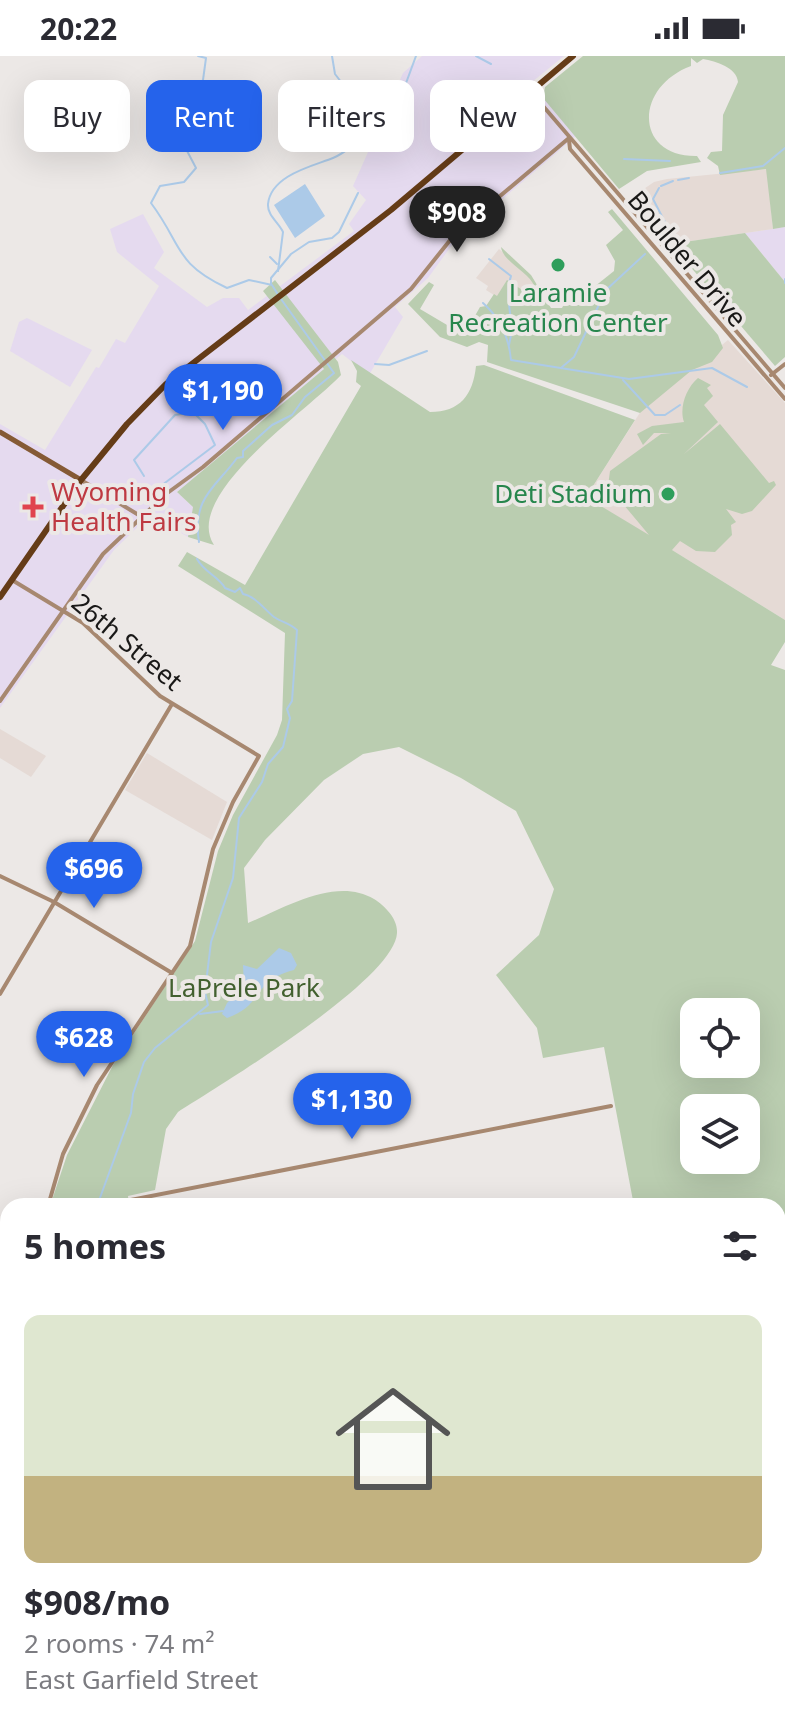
<!DOCTYPE html>
<html lang="en">
<head>
<meta charset="utf-8">
<style>
	:root { --surface:#fff; --page:#f2f2f3; --text:#2b2b33; --muted:#7c7c81; --line:#e1e1e2; --accent:#2563eb }
	body { margin:0; font-family:"Noto Sans",sans-serif; background:var(--page); color:var(--text); height:100vh; display:flex; flex-direction:column; font-size:30px; white-space:nowrap }
	* { box-sizing:border-box; margin:0 }
	p { font-size:26px; color:var(--muted) }
	.icon { flex:none; width:44px; height:44px; fill:none; stroke:currentColor; stroke-width:2; stroke-linecap:round; stroke-linejoin:round }
	.map { position:relative; flex:1; overflow:hidden }
	.sheet { position:absolute; left:0px; top:1142px; width:786px; height:536px; display:flex; flex-direction:column; background:var(--surface); border-radius:24px 24px 0 0; box-shadow:0 8px 32px #0002 }
	.sheet>* { flex:none }
	.top-card { position:absolute; left:24px; top:24px; width:738px; height:72px; display:flex; gap:16px }
	.fabs { position:absolute; left:680px; top:942px; display:grid; gap:16px }
	.fabs a { display:grid; place-items:center; width:80px; height:80px; border-radius:16px; background:var(--surface); box-shadow:0 8px 32px #0002; font-size:40px }
	.price { position:absolute; translate:-50% -68px; padding:0 18px; border-radius:28px; background:var(--accent); color:#fff; font-size:26px; line-height:52px; filter:drop-shadow(0 2px 4px #0008) }
	.price::after { content:''; position:absolute; left:50%; top:48px; width:24px; height:18px; margin-left:-12px; background:inherit; clip-path:polygon(0 0,100% 0,50% 100%) }
	.price.active { background:#222; color:#fff }
	ul { padding:0; list-style:none }
	li { display:grid; align-content:center; gap:16px; height:424px; padding:0 24px }
	li+li { border-top:2px solid var(--line) }
	li span { display:grid; place-items:center; height:248px; border-radius:16px; color:#555 }
	li>.icon { margin-inline-start:auto }
	span .icon { width:144px; height:144px; fill:#fffc; stroke-width:1 }
	li b { font-size:34px }
	h2 { display:flex; justify-content:space-between; align-items:center; height:96px; padding:0 24px; font-size:34px }
	.pill { padding:0 28px; border-radius:16px; background:var(--surface); box-shadow:0 8px 32px #0002; font-size:28px; line-height:72px }
	.pill.active { background:var(--accent); color:#fff }
	.status { display:flex; justify-content:space-between; align-items:center; height:56px; padding:0 40px; background:var(--surface); direction:ltr }
	.status svg { height:22px; fill:currentColor }
	.map>svg:first-child { display:block }
	.commercial { fill:#e5daef }
	.built { fill:#e5dad5 }
	.green { fill:#bacdb0; fill-rule:evenodd }
	.water { fill:#accae8 }
	.lines { fill:none; stroke-linecap:round; stroke-linejoin:round }
	.stream { stroke:#accae8; stroke-width:2 }
	.tertiary { stroke:#a78870; stroke-width:4 }
	.secondary { stroke:#855a35; stroke-width:5 }
	.primary { stroke:#653c17; stroke-width:6 }
	.motorway { stroke:#472503; stroke-width:7 }
	.leisure-dot { fill:#2e9e5b; stroke:#ece8e6; stroke-width:3 }
	.health-dot { fill:#e0444e; stroke:#ece8e6; stroke-width:3 }
	.labels { text-anchor:middle; stroke-width:8; stroke-linejoin:round; paint-order:stroke }
	.street-label { font-size:26px; fill:#191817; stroke:#ece8e6 }
	.leisure-label { font-size:26px; fill:#27864d; stroke:#ece8e6 }
	.health-label { font-size:26px; fill:#be3a42; stroke:#ece8e6; text-anchor:start }
	.park-label { font-size:26px; fill:#42602f; stroke:#ece8e6 }
</style>
</head>
<body>
<div class="status"><b>20:22</b><svg viewBox="0 0 49 12"><path d="M0 12V9h3v3zM5 12V6h3v6zM10 12V3h3v9zM15 12V0h3v12zM26 1h20v11H26zM47 4h2v5h-2z"/></svg></div>
<div class="map">
<svg width="785" height="1678" viewBox="0 0 785 1678">
	<rect width="100%" height="100%" fill="#ece8e6"/>
	<g class="commercial">
		<polygon points="422,0 564,0 532,26 576,80 457,182 428,222 395,251 403,261 369,319 342,298 177,436 193,451 188,481 150,459 114,494 0,652 0,368 45,394 96,311 99,312 116,283 125,287 159,230 117,196 110,173 143,158 164,196 154,212 207,251 223,242 239,242 248,254 354,175 349,168 366,144 353,130 403,17"/>
		<polygon points="785,171 785,226 745,177"/>
		<polygon points="27,262 92,294 70,331 10,295 19,266"/>
	</g>
	<g class="built">
		<polygon points="767,113 773,173 671,188 632,141 654,126 667,123"/>
		<polygon points="499,193 531,221 535,231 527,237 497,241 486,234 488,230 476,222"/>
		<polygon points="728,284 785,347 785,564 586,441 641,355"/>
		<polygon points="0,673 46,700 31,721 0,702"/>
		<polygon points="147,697 227,746 212,784 125,734"/>
	</g>
	<g class="green">
		<path d="M583,0h202v171l-12,2 -7,-60 -46,6 -2,-9 -11,-8 4,-6 11,-1 1,-36 15,-33c-1,-14 -22,-21 -35,-23l-6,4 -6,-5v8c-57,21 -57,91 6,90l4,6 -54,9 -28,18 -76,-91 2,-11z"/>
		<path d="M612,153l106,126 5,13 -11,14 -20,8 -52,43 -153,-51 1,-17 -9,-3 -12,5 -27,-10 -32,-33 21,-22 5,3 -14,24 44,26 16,-28 6,-1 8,-12 3,2 10,-16 20,13 8,-6c-7,-16 -32,-25 -34,-40l30,28 20,33h11l5,-10 -9,-7 12,-3 14,7 30,-24 1,-10 -9,-16 17,-15 -15,-18z"/>
		<polygon points="745,177 785,226 785,301 775,310 671,188"/>
		<path d="M275,224l63,82 3,13c-30,33 -160,120 -127,170l-26,-8 5,-30 -16,-15 147,-123 -61,-78z"/>
		<path d="M351,304l79,52c30,0 43,-17 46,-46l8,-1 151,55 -49,77 63,38 -41,-49 2,-15 51,-37 10,-1h-17l-11,12 -6,-11 15,-8 32,-4c-5,-14 2,-34 14,-44l13,7 -4,3 6,8 -9,9 14,17 -34,32 36,-30 49,59 5,-2 2,4 -24,26 -10,3 -16,-5 10,13 -5,3 1,10 -17,17 -19,-1 -16,-10 -8,9 113,70v22l-14,23 14,5v923l-7,9v-396h-144l-30,-159 -61,11 -6,-30 -41,-53 43,-40 15,-46 -38,-78 -55,-33 -62,-31 -36,7 -39,26 -59,60 -21,28 4,55c36,-15 88,-47 126,-24 11,7 24,20 23,34 -2,47 -177,152 -219,179l-12,17 -11,61 -27,6 1,10h-28l1,-5 -52,5 17,-51 46,-90 82,-124 23,-90 15,-36 44,-80 5,-15 3,-87 -107,-67 9,-14 58,33 116,-199 -5,-4 1,-11zM694,956h52v52h-52zM694,1052h52v52h-52z"/>
		<polygon points="430,1670 672,1670 664,1678 424,1678"/>
	</g>
	<g class="water">
		<polygon points="305,128 325,160 295,182 274,149"/>
		<path d="M279,892l12,5 6,12 -3,5c-43,11 -29,35 -67,48l-5,-4 5,-11 17,-17 -1,-21 14,4z"/>
	</g>
	<g class="lines">
		<g class="stream">
			<path d="M198,0l8,2 -3,22 -24,21 -5,25 22,42 -12,14 -24,4 -9,17c32,43 23,60 76,85l22,-8 23,5 5,8"/>
			<polyline points="476,0 491,8"/>
			<polyline points="395,57 416,0"/>
			<polyline points="624,103 670,105"/>
			<polyline points="720,117 763,110 785,92"/>
			<polyline points="678,124 689,122"/>
			<polyline points="661,130 673,125"/>
			<polyline points="659,132 653,143 667,170 666,178"/>
			<polyline points="270,201 277,208"/>
			<path d="M489,203l22,17c-8,22 5,45 -2,69"/>
			<path d="M278,215l5,-39c-4,-9 -16,-17 -15,-28 3,-29 45,-38 65,-46 12,-5 27,-18 35,-28l2,-10 -35,-46 -3,-18"/>
			<polyline points="785,223 785,227"/>
			<polyline points="271,228 271,222 291,198 309,186 332,182 339,176 358,137"/>
			<path d="M483,247c17,15 26,35 28,57l118,19 83,-11 35,19"/>
			<polyline points="375,308 389,309 427,295"/>
			<polyline points="562,311 574,301 606,234 645,198"/>
			<polyline points="623,324 655,359 665,359 680,349"/>
			<polyline points="141,445 215,389 205,368 193,356 175,359 134,404 144,420"/>
			<path d="M199,486c-7,-45 17,-55 38,-84l6,-1v-6l29,-26 20,-10 13,-18 29,-24 -53,-74"/>
			<polyline points="200,958 223,955"/>
			<path d="M97,1150l34,-93 2,-19 11,-32 11,-14 53,-43 -3,-13 5,-5 -3,-12 4,-33 22,-64 6,-60 23,-36 6,-18 15,-17 7,-29 -3,-9 5,-8 5,-71c-7,-7 -16,-8 -23,-13 -10,-8 -19,-21 -31,-23l-3,-6 -5,4 -10,-4c-6,-11 -21,-16 -28,-29"/>
			<polyline points="0,1384 8,1370"/>
		</g>
		<g class="tertiary">
			<polyline points="531,36 785,332"/>
			<polyline points="569,84 570,93 785,343"/>
			<polyline points="771,319 785,308"/>
			<polyline points="81,424 142,461"/>
			<polyline points="12,524 83,567 160,640 259,700 233,746 213,793 190,890 97,1029 63,1098 48,1150"/>
			<polyline points="0,645 103,498 166,438 203,411 411,233 455,178 569,82"/>
			<polyline points="0,820 54,846 172,917"/>
			<polyline points="0,938 172,648"/>
			<polyline points="100,1150 611,1050"/>
			<polyline points="0,1170 8,1168"/>
			<polyline points="0,1364 8,1350"/>
		</g>
		<g class="secondary">
			<polyline points="0,376 81,424"/>
			<polyline points="0,1646 8,1651"/>
			<polyline points="46,1670 59,1678"/>
		</g>
		<polyline class="primary" points="0,541 81,424 127,368 166,328 391,154 573,0"/>
		<g class="motorway">
			<polyline points="778,1581 785,1572"/>
			<polyline points="778,1600 785,1591"/>
			<polyline points="694,1678 701,1670"/>
			<polyline points="710,1678 717,1670"/>
		</g>
	</g>
	<g class="leisure-dot">
		<circle cx="558" cy="209" r="8"/>
		<circle cx="668" cy="438" r="8"/>
	</g>
	<path class="health-dot" d="M29 439h8v8h8v8h-8v8h-8v-8h-8v-8h8z"/>
	<g class="labels">
		<g class="street-label">
			<text transform="translate(687 203) rotate(50)" y="9">Boulder Drive</text>
			<text transform="translate(127 586) rotate(40)" y="9">26th Street</text>
		</g>
		<g class="leisure-label">
			<text x="558" y="246">Laramie<tspan x="558" dy="30">Recreation Center</tspan></text>
			<text x="652" y="447" text-anchor="end">Deti Stadium</text>
		</g>
		<g class="health-label">
			<text x="51" y="445">Wyoming<tspan x="51" dy="30">Health Fairs</tspan></text>
		</g>
		<g class="park-label">
			<text x="244" y="941">LaPrele Park</text>
		</g>
	</g>
</svg>
<div class="fabs">
<a><svg class="icon" aria-label="locate" viewBox="0 0 24 24"><circle cx="12" cy="12" r="6"/><path d="M12 2v4M12 18v4M2 12h4M18 12h4"/></svg></a>
<a><svg class="icon" aria-label="layers" viewBox="0 0 24 24"><path d="M12 4l9 5-9 5-9-5zM3 14l9 5 9-5"/></svg></a>
</div>
<b class="price active" style="left:457px;top:198px">$908</b>
<b class="price" style="left:223px;top:376px">$1,190</b>
<b class="price" style="left:94px;top:854px">$696</b>
<b class="price" style="left:84px;top:1023px">$628</b>
<b class="price" style="left:352px;top:1085px">$1,130</b>
<div class="top-card">
<a class="pill">Buy</a>
<a class="pill active">Rent</a>
<a class="pill">Filters</a>
<a class="pill">New</a>
</div>
<section class="sheet">
<h2>5 homes<svg class="icon" aria-label="filters" viewBox="0 0 24 24"><path d="M4 7h16M4 17h16"/><circle cx="9" cy="7" r="2"/><circle cx="15" cy="17" r="2"/></svg></h2>
<ul>
<li><span style="background:linear-gradient(#dfe7d0 65%,#c2b280 0)"><svg class="icon" aria-label="home" viewBox="0 0 24 24"><path d="M3 11l9-7 9 7M6 9v11h12V9"/></svg></span><div><b>$908/mo</b><p>2 rooms · 74 m²</p><p>East Garfield Street</p></div></li>
</ul>
</section>
</div>
</body>
</html>
